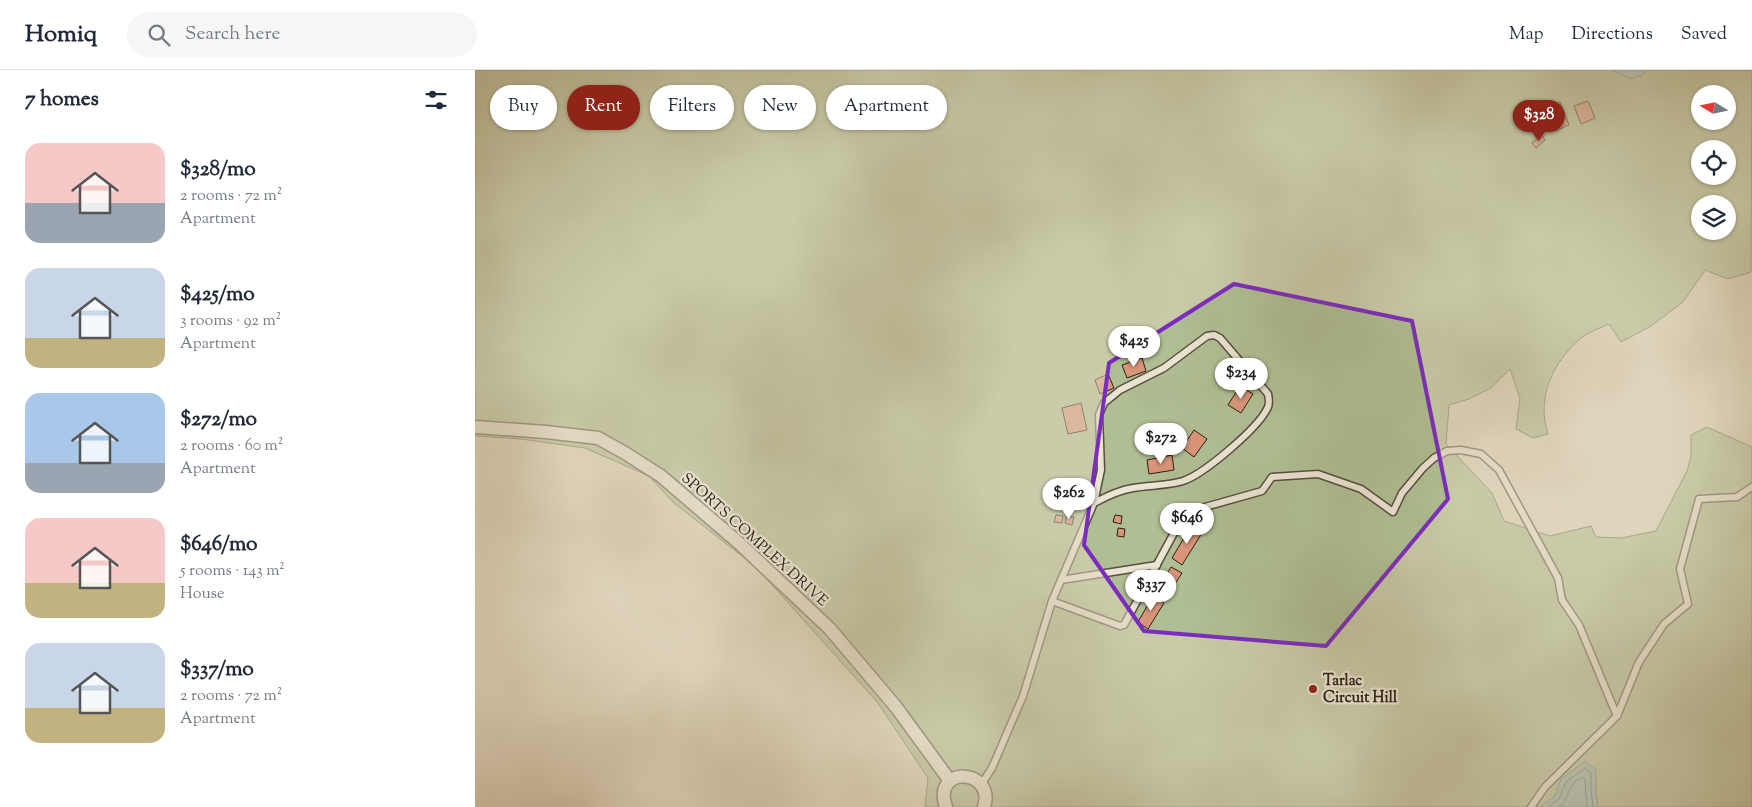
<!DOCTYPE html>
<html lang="en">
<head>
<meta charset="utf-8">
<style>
	:root { --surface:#fff; --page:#f6f6f7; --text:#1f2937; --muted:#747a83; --line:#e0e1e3; --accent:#8f2418 }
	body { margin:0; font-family:"Sorts Mill Goudy",serif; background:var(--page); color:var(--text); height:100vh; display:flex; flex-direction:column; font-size:19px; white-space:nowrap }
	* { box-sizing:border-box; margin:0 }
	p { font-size:16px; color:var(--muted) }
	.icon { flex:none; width:28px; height:28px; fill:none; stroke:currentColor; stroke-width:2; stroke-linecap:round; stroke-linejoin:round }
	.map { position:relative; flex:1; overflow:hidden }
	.sheet { display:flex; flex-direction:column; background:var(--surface); width:475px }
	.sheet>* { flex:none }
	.guide { position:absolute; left:15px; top:15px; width:475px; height:45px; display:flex; gap:10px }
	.needle { width:32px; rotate:280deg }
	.fabs { position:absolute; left:1216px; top:15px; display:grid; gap:10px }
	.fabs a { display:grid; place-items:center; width:45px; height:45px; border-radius:50%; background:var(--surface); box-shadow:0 1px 4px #0004; font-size:25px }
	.price { position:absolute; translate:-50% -42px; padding:0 11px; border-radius:18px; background:#fff; color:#222; font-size:16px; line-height:32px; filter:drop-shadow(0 1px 2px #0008) }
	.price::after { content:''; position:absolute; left:50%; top:30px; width:15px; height:11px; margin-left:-8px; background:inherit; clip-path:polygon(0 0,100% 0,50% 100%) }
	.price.current { background:var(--accent); color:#fff }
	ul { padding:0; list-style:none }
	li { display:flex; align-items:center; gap:15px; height:125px; padding:0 25px }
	li span { display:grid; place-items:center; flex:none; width:140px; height:100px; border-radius:15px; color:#555 }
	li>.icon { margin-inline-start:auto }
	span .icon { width:60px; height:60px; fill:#fffc; stroke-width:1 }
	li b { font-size:21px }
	h2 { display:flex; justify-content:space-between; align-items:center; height:60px; padding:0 25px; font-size:21px }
	.chip { padding:0 18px; border-radius:22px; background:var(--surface); box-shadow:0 1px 4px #0004; font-size:18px; line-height:45px }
	.chip.current { background:var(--accent); color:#fff }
	header { display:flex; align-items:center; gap:30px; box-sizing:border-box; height:70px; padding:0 25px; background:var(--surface); border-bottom:1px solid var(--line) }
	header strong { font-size:24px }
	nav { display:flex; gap:28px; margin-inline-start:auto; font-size:18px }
	.search { width:350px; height:45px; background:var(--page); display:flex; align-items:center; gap:12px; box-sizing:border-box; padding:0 18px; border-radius:28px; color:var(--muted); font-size:19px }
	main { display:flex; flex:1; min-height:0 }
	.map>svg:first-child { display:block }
	.green { fill:#afbe93; stroke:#6c6f54; fill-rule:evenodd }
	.water { fill:#94b8b6; stroke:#6a7b76 }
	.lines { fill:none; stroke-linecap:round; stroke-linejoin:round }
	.shore { stroke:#5f6c66; stroke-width:1 }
	.building { fill:#d9957a; stroke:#2a2015 }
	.service-casing { stroke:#574e3f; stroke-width:9 }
	.minor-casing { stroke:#574e3f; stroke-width:15 }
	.service { stroke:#eae4d3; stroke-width:6 }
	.minor { stroke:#eae4d3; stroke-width:12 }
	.marked { fill:none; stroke:#7b2cbf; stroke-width:4; stroke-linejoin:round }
	.poi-dot { fill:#8f2418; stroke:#eae4d3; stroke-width:2 }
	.labels { text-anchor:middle; stroke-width:4.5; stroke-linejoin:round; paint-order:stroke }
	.street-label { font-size:15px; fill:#2a2015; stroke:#eae4d3 }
	.poi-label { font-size:15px; font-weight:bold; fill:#2a2015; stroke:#eae4d3; text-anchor:start }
</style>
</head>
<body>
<header>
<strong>Homiq</strong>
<div class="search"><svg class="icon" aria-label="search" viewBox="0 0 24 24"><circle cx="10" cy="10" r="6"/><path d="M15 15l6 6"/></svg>Search here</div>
<nav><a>Map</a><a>Directions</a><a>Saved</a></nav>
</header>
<main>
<section class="sheet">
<h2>7 homes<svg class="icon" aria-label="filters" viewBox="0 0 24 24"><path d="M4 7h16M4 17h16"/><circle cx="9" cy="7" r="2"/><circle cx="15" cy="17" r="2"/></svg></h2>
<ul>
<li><span style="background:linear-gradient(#f6c9c9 60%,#9aa5b1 0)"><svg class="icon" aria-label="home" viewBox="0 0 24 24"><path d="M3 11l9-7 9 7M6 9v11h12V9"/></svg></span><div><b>$328/mo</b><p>2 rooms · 72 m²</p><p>Apartment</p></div></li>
<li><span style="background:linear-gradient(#c9d6e8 70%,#c2b280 0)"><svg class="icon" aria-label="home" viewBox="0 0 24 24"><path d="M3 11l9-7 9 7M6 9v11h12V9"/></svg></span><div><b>$425/mo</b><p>3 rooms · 92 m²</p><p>Apartment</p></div></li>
<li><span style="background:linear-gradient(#a9c7e8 70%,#9aa5b1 0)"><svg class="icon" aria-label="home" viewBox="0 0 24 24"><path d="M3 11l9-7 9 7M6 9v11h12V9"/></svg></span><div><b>$272/mo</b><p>2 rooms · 60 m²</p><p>Apartment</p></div></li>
<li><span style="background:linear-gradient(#f6c9c9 65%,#c2b280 0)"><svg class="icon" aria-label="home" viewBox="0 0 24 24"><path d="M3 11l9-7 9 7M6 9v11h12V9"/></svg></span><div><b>$646/mo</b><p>5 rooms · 143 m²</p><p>House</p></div></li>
<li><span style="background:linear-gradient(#c9d6e8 65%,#c2b280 0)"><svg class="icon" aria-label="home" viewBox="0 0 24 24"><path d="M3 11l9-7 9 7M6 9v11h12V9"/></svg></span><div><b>$337/mo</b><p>2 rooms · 72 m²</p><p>Apartment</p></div></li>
</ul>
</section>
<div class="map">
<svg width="1277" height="737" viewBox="0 0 1277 737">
	<rect width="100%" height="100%" fill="#dfd6bc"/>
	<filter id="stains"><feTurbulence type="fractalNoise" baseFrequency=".004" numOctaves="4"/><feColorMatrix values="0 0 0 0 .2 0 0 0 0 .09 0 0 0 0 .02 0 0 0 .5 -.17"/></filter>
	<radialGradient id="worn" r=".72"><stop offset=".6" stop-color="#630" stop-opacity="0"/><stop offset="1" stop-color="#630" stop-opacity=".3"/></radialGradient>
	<path class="green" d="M0,0h1277l-1,202 -23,7 -23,-9 -22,32 -32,24 -30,16 -12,-18c-9,4 -20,8 -28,14 -28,24 -45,59 -33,96l-15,4 -17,-9 4,-31 -10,-29 -19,19 -22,11 -20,6 -3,39 46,49 12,28 46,15 41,-10 5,11 25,1 35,-7 31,-60 4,-14v-22l16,-8 45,20v360h-827l3,-29 -50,-75 -122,-136 -82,-64 -25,-27 -64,-28 -64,-9 -46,-3zM1225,24h27v27h-27zM1225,79h27v27h-27zM1225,134h27v27h-27z"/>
	<g class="water">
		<polygon points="1136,0 1171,0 1168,5 1156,9"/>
		<polygon points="1110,691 1121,700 1121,720 1123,737 1065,737 1080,726 1086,709"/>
	</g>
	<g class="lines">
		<g class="shore">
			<polyline points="1073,737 1084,729 1091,712 1110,698 1116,703 1116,720 1118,737"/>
			<path d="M1084,737c12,-9 6,-21 23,-30l3,2 2,28"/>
		</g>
	</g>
	<g class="building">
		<polygon points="1113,31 1120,48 1106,54 1099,36"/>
		<polygon points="1085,32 1094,55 1080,61 1077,54 1075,55 1068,38"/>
		<polygon points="1067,65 1070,70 1061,78 1057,73"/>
		<polygon points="667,288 671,301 652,308 647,295"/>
		<polygon points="633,304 639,318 625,324 620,310"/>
		<polygon points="765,316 778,324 766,343 753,335"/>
		<polygon points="606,333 612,360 593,364 587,338"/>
		<polygon points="719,360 732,369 719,387 707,378"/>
		<polygon points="697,385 699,400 674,404 672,390"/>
		<polygon points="581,445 588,446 587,453 579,452"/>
		<polygon points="640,445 647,446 646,454 638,452"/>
		<polygon points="591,446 599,447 597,455 590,453"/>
		<polygon points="716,456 727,463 707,495 697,488"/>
		<polygon points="643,458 650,459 649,467 642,466"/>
		<polygon points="696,497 707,503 694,523 684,517"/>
		<polygon points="678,526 689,533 673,559 663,552"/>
	</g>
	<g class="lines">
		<defs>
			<g id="service">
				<polyline points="586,510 682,495"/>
				<polyline points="577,531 645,556 649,555 699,463 723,439 787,421 797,407 843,404 886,419 918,442 927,423 948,398 959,388 972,381 986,380 1006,384 1024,400 1083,508 1087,530 1104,555 1142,646"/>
				<path d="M506,715l11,-17 31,-72 29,-95 42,-98 7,-33 -2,-55 5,-12 16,-13 44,-22 43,-32 7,-1 6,3 48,56c1,5 2,11 -1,15 -10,20 -63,65 -84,72 -16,5 -34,4 -50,7 -14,2 -26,8 -39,15"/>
				<polyline points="1056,737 1070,717 1142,646 1164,592 1189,554 1213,534 1205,499 1224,429 1262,427 1277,417"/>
			</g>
			<g id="minor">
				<polyline points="0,357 71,362 123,368 150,383 186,406 264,473 355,559 421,637 475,711"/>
				<path d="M471,737c-15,-42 50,-39 38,0"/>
			</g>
		</defs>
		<use href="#service" class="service-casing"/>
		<use href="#minor" class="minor-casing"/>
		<use href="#service" class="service"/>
		<use href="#minor" class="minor"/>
	</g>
	<path d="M0 0H1277V737H0ZM759,214l178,37 36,178 -122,147 -182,-15 -60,-86 25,-182z" fill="#dfd6bc" fill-opacity=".55" fill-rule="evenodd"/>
	<path class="marked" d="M759,214l178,37 36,178 -122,147 -182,-15 -60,-86 25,-182z"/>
	<circle class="poi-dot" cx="838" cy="619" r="5"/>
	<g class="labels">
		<g class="street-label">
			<text transform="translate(280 469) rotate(42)" y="5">SPORTS COMPLEX DRIVE</text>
		</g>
		<g class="poi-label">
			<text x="848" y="615">Tarlac<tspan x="848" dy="17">Circuit Hill</tspan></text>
		</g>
	</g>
	<rect width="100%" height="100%" filter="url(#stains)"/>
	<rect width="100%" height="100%" fill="url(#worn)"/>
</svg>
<div class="fabs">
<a><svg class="needle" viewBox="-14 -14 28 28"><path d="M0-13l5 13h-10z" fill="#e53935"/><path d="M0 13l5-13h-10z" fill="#747a83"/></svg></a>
<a><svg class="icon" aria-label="locate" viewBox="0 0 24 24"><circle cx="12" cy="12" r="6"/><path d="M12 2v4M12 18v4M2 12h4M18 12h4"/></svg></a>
<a><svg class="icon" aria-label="layers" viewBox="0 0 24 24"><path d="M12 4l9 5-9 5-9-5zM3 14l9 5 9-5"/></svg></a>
</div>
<b class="price current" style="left:1064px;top:72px">$328</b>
<b class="price" style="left:659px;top:298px">$425</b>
<b class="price" style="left:766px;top:330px">$234</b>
<b class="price" style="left:686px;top:395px">$272</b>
<b class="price" style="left:594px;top:450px">$262</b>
<b class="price" style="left:712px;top:475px">$646</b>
<b class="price" style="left:676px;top:542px">$337</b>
<div class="guide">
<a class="chip">Buy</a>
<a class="chip current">Rent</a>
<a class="chip">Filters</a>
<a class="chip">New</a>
<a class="chip">Apartment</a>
</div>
</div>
</main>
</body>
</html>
